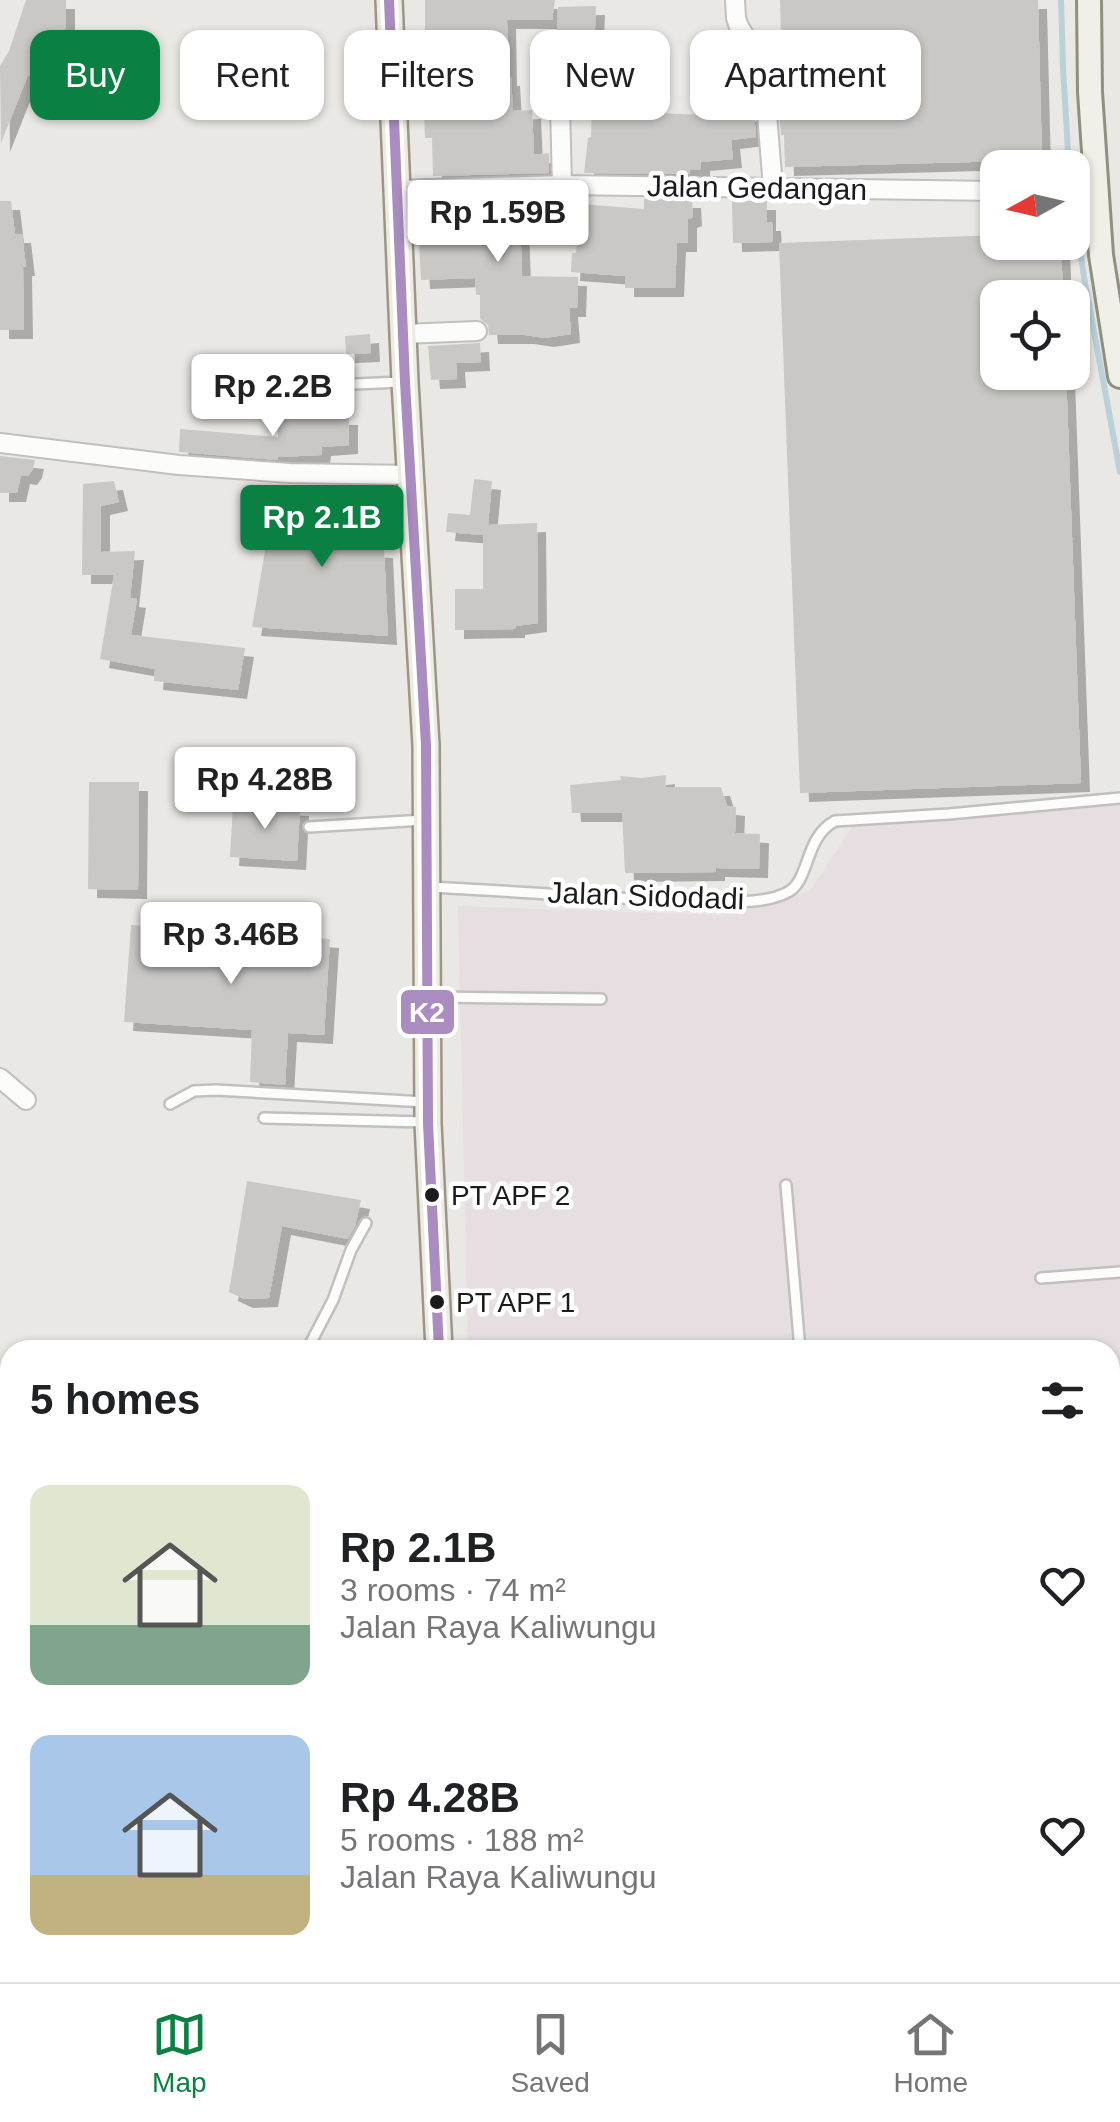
<!DOCTYPE html>
<html lang="en">
<head>
<meta charset="utf-8">
<style>
	:root { --surface:#fff; --page:#f2f2f2; --text:#202124; --muted:#757577; --line:#e0e0e0; --accent:#0b8043 }
	body { margin:0; font-family:Arial,sans-serif; background:var(--page); color:var(--text); height:100vh; display:flex; flex-direction:column; font-size:38px; white-space:nowrap }
	* { box-sizing:border-box; margin:0 }
	p { font-size:32px; color:var(--muted) }
	.icon { flex:none; width:55px; height:55px; fill:none; stroke:currentColor; stroke-width:2; stroke-linecap:round; stroke-linejoin:round }
	.map { position:relative; flex:1; overflow:hidden }
	.drawer { position:absolute; left:0px; top:1340px; width:1120px; height:642px; display:flex; flex-direction:column; background:var(--surface); border-radius:30px 30px 0 0; box-shadow:0 2px 8px #0004 }
	.drawer>* { flex:none }
	.hud { position:absolute; left:30px; top:30px; width:1060px; height:90px; display:flex; gap:20px }
	.needle { width:65px; rotate:262deg }
	.buttons { position:absolute; left:980px; top:150px; display:grid; gap:20px }
	.buttons a { display:grid; place-items:center; width:110px; height:110px; border-radius:20px; background:var(--surface); box-shadow:0 2px 8px #0004; font-size:50px }
	.price { position:absolute; translate:-50% -85px; padding:0 22px; border-radius:10px; background:#fff; color:#222; font-size:32px; line-height:65px; filter:drop-shadow(0 2px 5px #0008) }
	.price::after { content:''; position:absolute; left:50%; top:60px; width:30px; height:22px; margin-left:-15px; background:inherit; clip-path:polygon(0 0,100% 0,50% 100%) }
	.price.on { background:var(--accent); color:#fff }
	ul { padding:0; list-style:none }
	li { display:flex; align-items:center; gap:30px; height:250px; padding:0 30px }
	li span { display:grid; place-items:center; flex:none; width:280px; height:200px; border-radius:20px; color:#555 }
	li>.icon { margin-inline-start:auto }
	span .icon { width:120px; height:120px; fill:#fffc; stroke-width:1 }
	li b { font-size:42px }
	h2 { display:flex; justify-content:space-between; align-items:center; height:120px; padding:0 30px; font-size:42px }
	.pill { padding:0 35px; border-radius:20px; background:var(--surface); box-shadow:0 2px 8px #0004; font-size:35px; line-height:90px }
	.pill.on { background:var(--accent); color:#fff }
	.menu { display:flex; justify-content:space-around; align-items:center; height:140px; border-top:2px solid var(--line); background:var(--surface); font-size:28px; color:var(--muted) }
	.menu a { display:grid; justify-items:center; gap:5px }
	.menu .on { color:var(--accent) }
	.map>svg:first-child { display:block }
	.industrial { fill:#e7dee2 }
	.lines { fill:none; stroke-linecap:round; stroke-linejoin:round }
	.stream { stroke:#bbd1da; stroke-width:6 }
	.building { fill:#cac8c5; filter:url(#shadow) }
	.lane-casing { stroke:#c1c0be; stroke-width:14 }
	.street-casing { stroke:#c1c0be; stroke-width:22 }
	.secondary-casing { stroke:#8e917e; stroke-width:28 }
	.primary-casing { stroke:#9d9684; stroke-width:30 }
	.lane { stroke:#fcfcfb; stroke-width:9 }
	.street { stroke:#fcfcfb; stroke-width:18 }
	.secondary { stroke:#f0f0e9; stroke-width:22 }
	.primary { stroke:#eeebe4; stroke-width:25 }
	.bus-1-casing { stroke:#fff; stroke-width:18 }
	.bus-1 { stroke:#aa8cc0; stroke-width:10 }
	.bus-dot { fill:#1b1b1b; stroke:#fff; stroke-width:4 }
	.labels { text-anchor:middle; stroke-width:9; stroke-linejoin:round; paint-order:stroke }
	.bus-label { font-size:28px; fill:#1b1b1b; stroke:#fff; text-anchor:start }
	.street-label { font-size:30px; fill:#1b1b1b; stroke:#fff }
	.line-badge { stroke:#fff; stroke-width:4 }
	.badge-label { font-size:28px; text-anchor:middle; font-weight:bold; fill:#fff }
</style>
</head>
<body>
<div class="map">
<svg width="1120" height="1982" viewBox="0 0 1120 1982">
	<defs>
		<filter id="shadow"><feDropShadow dx="9" dy="9" stdDeviation="0" flood-color="#0004"/></filter>
	</defs>
	<rect width="100%" height="100%" fill="#eae8e4"/>
	<polygon class="industrial" points="1120,802 1120,1570 1110,1570 1110,1350 468,1350 458,906 720,915 810,891 853,826"/>
	<g class="lines">
		<g class="stream">
			<polyline points="1061,0 1063,68 1069,168"/>
			<polyline points="1072,198 1085,283 1120,472"/>
		</g>
	</g>
	<g class="building">
		<polygon points="26,0 66,0 66,26 59,47 52,47 42,80 28,75 1,143 0,66 9,51"/>
		<polygon points="425,0 555,0 552,20 507,20 508,77 511,77 513,111 532,110 534,155 549,153 549,173 433,176 432,138 425,138 424,110 429,109 432,57 425,58"/>
		<polygon points="780,0 1038,0 1042,160 785,167 784,135 781,135 779,111 783,111"/>
		<polygon points="596,6 594,48 624,44 627,112 705,115 754,112 756,137 731,140 733,159 701,162 701,170 690,170 690,174 584,173 588,138 591,137 592,99 581,100 582,84 576,84 577,31 557,31 558,7"/>
		<polygon points="516,199 564,203 563,214 520,216 522,276 578,277 577,308 569,308 571,334 545,338 525,335 489,335 488,325 480,319 480,295 476,295 475,278 421,280 418,225 441,224 439,201"/>
		<polygon points="644,199 692,199 693,217 688,219 688,243 677,243 675,288 625,288 625,276 571,272 572,253 576,253 581,204 644,209"/>
		<polygon points="0,201 11,201 15,234 22,234 26,267 23,267 24,330 0,330"/>
		<polygon points="732,201 767,201 767,222 772,222 773,242 733,243"/>
		<polygon points="998,235 998,242 1061,242 1063,298 998,298 998,372 1066,372 1081,783 800,793 779,243"/>
		<polygon points="370,334 371,353 346,354 345,336"/>
		<polygon points="480,343 481,362 456,363 457,379 431,380 428,346"/>
		<polygon points="277,415 349,416 349,445 322,447 321,455 278,457 278,460 179,452 180,429 278,437"/>
		<polygon points="0,456 35,460 33,469 28,476 21,475 17,493 0,493"/>
		<polygon points="474,479 492,481 488,525 537,523 538,623 516,626 516,629 455,630 455,589 483,589 483,535 446,532 448,513 470,515"/>
		<polygon points="114,481 119,502 101,506 101,552 135,551 130,598 137,599 131,635 245,648 238,690 154,681 155,669 100,659 114,575 82,575 83,484"/>
		<polygon points="360,487 383,487 384,509 342,512 341,547 384,549 388,636 252,627 266,545 271,545 272,501 309,503 308,497 361,493"/>
		<polygon points="666,775 665,787 721,787 727,806 736,807 735,833 760,834 759,869 716,868 716,872 625,873 622,813 572,813 570,785 621,780 620,776 641,778"/>
		<polygon points="89,782 139,782 138,890 88,889"/>
		<polygon points="233,803 300,807 297,861 230,857"/>
		<polygon points="131,925 330,939 324,1035 288,1033 285,1085 250,1082 252,1030 124,1022"/>
		<polygon points="247,1181 361,1200 355,1226 348,1239 282,1226 269,1298 244,1299 229,1292"/>
	</g>
	<g class="lines">
		<defs>
			<g id="lane">
				<polyline points="216,390 402,382"/>
				<polyline points="309,827 424,820"/>
				<path d="M428,887c91,4 183,13 274,14 27,0 59,4 84,-8 25,-11 17,-55 49,-72l114,-7 171,-16"/>
				<polyline points="431,997 601,999"/>
				<polyline points="170,1104 194,1091 216,1090 425,1102"/>
				<polyline points="264,1118 425,1122"/>
				<polyline points="786,1185 800,1350"/>
				<polyline points="1041,1278 1120,1272"/>
				<polyline points="307,1350 333,1300 351,1250 366,1223"/>
				<polyline points="1110,1404 1120,1403"/>
				<polyline points="1110,1622 1120,1623"/>
				<polyline points="612,1982 613,1972"/>
				<polyline points="1005,1982 1007,1972"/>
			</g>
			<g id="street">
				<polyline points="735,0 736,18 739,27 763,64 773,188"/>
				<polyline points="559,66 562,185"/>
				<polyline points="1072,189 1095,187"/>
				<polyline points="397,190 562,185 998,191"/>
				<polyline points="403,334 477,331"/>
				<polyline points="0,443 179,465 290,473 411,475"/>
				<polyline points="0,1078 26,1100"/>
			</g>
			<polyline id="secondary" points="1089,0 1090,92 1101,255 1120,376"/>
			<g id="primary">
				<polyline points="389,0 405,382 426,745 428,1123 439,1350"/>
				<polyline points="381,1982 385,1972"/>
			</g>
		</defs>
		<use href="#lane" class="lane-casing"/>
		<use href="#street" class="street-casing"/>
		<use href="#secondary" class="secondary-casing"/>
		<use href="#primary" class="primary-casing"/>
		<use href="#lane" class="lane"/>
		<use href="#street" class="street"/>
		<use href="#secondary" class="secondary"/>
		<use href="#primary" class="primary"/>
		<defs>
			<polyline id="bus-1" points="389,0 405,382 426,745 428,1123 439,1350"/>
		</defs>
		<use href="#bus-1" class="bus-1-casing"/>
		<use href="#bus-1" class="bus-1"/>
	</g>
	<g class="bus-dot">
		<circle cx="432" cy="1195" r="9"/>
		<circle cx="437" cy="1302" r="9"/>
	</g>
	<g class="labels">
		<g class="bus-label">
			<text x="451" y="1205">PT APF 2</text>
			<text x="456" y="1312">PT APF 1</text>
		</g>
		<g class="street-label">
			<text transform="translate(757 188) rotate(1)" y="10">Jalan Gedangan</text>
			<text transform="translate(646 896) rotate(2)" y="10">Jalan Sidodadi</text>
		</g>
	</g>
	<rect class="line-badge" x="399" y="988" width="57" height="48" rx="10" fill="#aa8cc0"/>
	<g class="badge-label">
		<text x="427" y="1022">K2</text>
	</g>
</svg>
<div class="buttons">
<a><svg class="needle" viewBox="-14 -14 28 28"><path d="M0-13l5 13h-10z" fill="#e53935"/><path d="M0 13l5-13h-10z" fill="#757577"/></svg></a>
<a><svg class="icon" aria-label="locate" viewBox="0 0 24 24"><circle cx="12" cy="12" r="6"/><path d="M12 2v4M12 18v4M2 12h4M18 12h4"/></svg></a>
</div>
<b class="price" style="left:498px;top:265px">Rp 1.59B</b>
<b class="price" style="left:273px;top:439px">Rp 2.2B</b>
<b class="price on" style="left:322px;top:570px">Rp 2.1B</b>
<b class="price" style="left:265px;top:832px">Rp 4.28B</b>
<b class="price" style="left:231px;top:987px">Rp 3.46B</b>
<div class="hud">
<a class="pill on">Buy</a>
<a class="pill">Rent</a>
<a class="pill">Filters</a>
<a class="pill">New</a>
<a class="pill">Apartment</a>
</div>
<section class="drawer">
<h2>5 homes<svg class="icon" aria-label="filters" viewBox="0 0 24 24"><path d="M4 7h16M4 17h16"/><circle cx="9" cy="7" r="2"/><circle cx="15" cy="17" r="2"/></svg></h2>
<ul>
<li><span style="background:linear-gradient(#dfe7d0 70%,#7fa58c 0)"><svg class="icon" aria-label="home" viewBox="0 0 24 24"><path d="M3 11l9-7 9 7M6 9v11h12V9"/></svg></span><div><b>Rp 2.1B</b><p>3 rooms · 74 m²</p><p>Jalan Raya Kaliwungu</p></div><svg class="icon" aria-label="heart" viewBox="0 0 24 24"><path d="M12 20l-8-8c-3-5 5-10 8-4 3-6 11-1 8 4z"/></svg></li>
<li><span style="background:linear-gradient(#a9c7e8 70%,#c2b280 0)"><svg class="icon" aria-label="home" viewBox="0 0 24 24"><path d="M3 11l9-7 9 7M6 9v11h12V9"/></svg></span><div><b>Rp 4.28B</b><p>5 rooms · 188 m²</p><p>Jalan Raya Kaliwungu</p></div><svg class="icon" aria-label="heart" viewBox="0 0 24 24"><path d="M12 20l-8-8c-3-5 5-10 8-4 3-6 11-1 8 4z"/></svg></li>
</ul>
</section>
</div>
<nav class="menu">
<a class="on"><svg class="icon" aria-label="map" viewBox="0 0 24 24"><path d="M3 6l6-2 6 2 6-2v14l-6 2-6-2-6 2zM9 4v14M15 6v14"/></svg>Map</a>
<a><svg class="icon" aria-label="saved" viewBox="0 0 24 24"><path d="M7 4h10v16l-5-4-5 4z"/></svg>Saved</a>
<a><svg class="icon" aria-label="home" viewBox="0 0 24 24"><path d="M3 11l9-7 9 7M6 9v11h12V9"/></svg>Home</a>
</nav>
</body>
</html>
